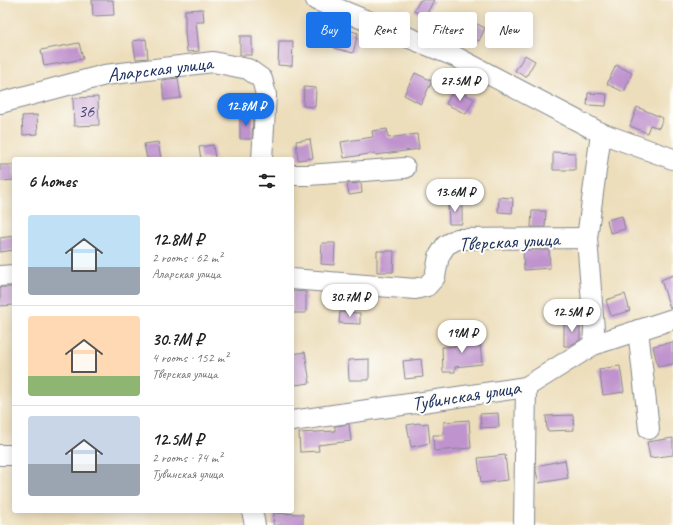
<!DOCTYPE html>
<html lang="en">
<head>
<meta charset="utf-8">
<style>
	:root { --surface:#fff; --page:#f6f6f6; --text:#222; --muted:#767676; --line:#e0e0e0; --accent:#1a73e8 }
	body { margin:0; font-family:Caveat,sans-serif; background:var(--page); color:var(--text); height:100vh; display:flex; flex-direction:column; font-size:15px; white-space:nowrap }
	* { box-sizing:border-box; margin:0 }
	p { font-size:13px; color:var(--muted) }
	.icon { flex:none; width:22px; height:22px; fill:none; stroke:currentColor; stroke-width:2; stroke-linecap:round; stroke-linejoin:round }
	.map { position:relative; flex:1; overflow:hidden }
	.sheet { position:absolute; left:12px; top:157px; width:282px; height:356px; display:flex; flex-direction:column; background:var(--surface); border-radius:4px; box-shadow:0 2px 10px #0003 }
	.sheet>* { flex:none }
	.guide { position:absolute; left:306px; top:12px; width:307px; height:36px; display:flex; gap:8px }
	.price { position:absolute; translate:-50% -34px; padding:0 9px; border-radius:14px; background:#fff; color:#222; font-size:13px; line-height:26px; filter:drop-shadow(0 1px 2px #0008) }
	.price::after { content:''; position:absolute; left:50%; top:24px; width:12px; height:9px; margin-left:-6px; background:inherit; clip-path:polygon(0 0,100% 0,50% 100%) }
	.price.selected { background:var(--accent); color:#fff }
	ul { padding:0; list-style:none }
	li { display:flex; align-items:center; gap:12px; height:100px; padding:0 16px }
	li+li { border-top:1px solid var(--line) }
	li span { display:grid; place-items:center; flex:none; width:112px; height:80px; border-radius:4px; color:#555 }
	li>.icon { margin-inline-start:auto }
	span .icon { width:48px; height:48px; fill:#fffc; stroke-width:1 }
	li b { font-size:17px }
	h2 { display:flex; justify-content:space-between; align-items:center; height:48px; padding:0 16px; font-size:17px }
	.chip { padding:0 14px; border-radius:4px; background:var(--surface); box-shadow:0 2px 10px #0003; font-size:14px; line-height:36px }
	.chip.selected { background:var(--accent); color:#fff }
	.map>svg:first-child { display:block }
	.building { fill:#bf93cd }
	.lines { fill:none; stroke-linecap:round; stroke-linejoin:round }
	.minor-casing { stroke:#84868c; stroke-width:22 }
	.minor { stroke:#fff; stroke-width:20 }
	.labels { text-anchor:middle; stroke-width:4; stroke-linejoin:round; paint-order:stroke }
	.number-label { font-size:18px; fill:#44487a }
	.street-label { font-size:20px; fill:#1b2f5e; stroke:#fdfcf7 }
</style>
</head>
<body>
<div class="map">
<svg width="673" height="525" viewBox="0 0 673 525">
	<rect width="100%" height="100%" fill="#fdfcf7"/>
	<filter id="ink" filterUnits="userSpaceOnUse"><feTurbulence type="fractalNoise" baseFrequency=".025" numOctaves="2"/><feDisplacementMap in="SourceGraphic" scale="8" xChannelSelector="R" yChannelSelector="G"/><feConvolveMatrix kernelMatrix="1 2 1 2 8 2 1 2 1" color-interpolation-filters="sRGB"/></filter>
	<filter id="wash" filterUnits="userSpaceOnUse"><feTurbulence type="fractalNoise" baseFrequency=".012" numOctaves="4" result="noise"/><feDisplacementMap in="SourceGraphic" scale="16" xChannelSelector="R" yChannelSelector="G"/><feGaussianBlur stdDeviation="0.9" result="paint"/><feColorMatrix in="noise" values="0 0 0 0 0 0 0 0 0 0 0 0 0 0 0 0 0 1.4 0 .05"/><feComposite in="paint" operator="in"/></filter>
	<g filter="url(#wash)">
		<rect width="100%" height="100%" fill="#eddebb"/>
		<g id="blocks">
			<g class="building">
				<polygon points="92,0 113,0 114,15 93,16"/>
				<polygon points="420,0 434,0 425,17 414,11"/>
				<polygon points="203,9 204,22 196,22 199,51 187,52 185,33 185,10"/>
				<polygon points="446,23 463,31 458,42 441,34"/>
				<polygon points="475,23 485,28 479,41 469,36"/>
				<polygon points="345,29 358,33 353,53 334,48 337,36 343,38"/>
				<rect x="240" y="36" width="12" height="19"/>
				<polygon points="146,39 148,58 136,59 133,41"/>
				<polygon points="279,41 293,41 292,66 278,65"/>
				<polygon points="79,43 83,59 44,66 41,50"/>
				<polygon points="525,55 535,61 526,77 515,71"/>
				<polygon points="616,65 632,73 624,92 607,84"/>
				<polygon points="415,73 432,81 421,104 404,95"/>
				<polygon points="178,78 181,98 164,100 162,80"/>
				<polygon points="304,87 316,88 315,107 303,106"/>
				<polygon points="454,89 474,99 466,114 446,104"/>
				<polygon points="588,93 607,94 606,106 587,105"/>
				<polygon points="98,97 99,125 74,126 73,98"/>
				<polygon points="637,107 663,118 659,128 650,125 647,133 630,126"/>
				<polygon points="37,115 38,134 23,135 22,116"/>
				<polygon points="240,116 253,116 252,139 240,139"/>
				<polygon points="387,129 388,138 417,134 419,149 376,155 375,153 344,158 341,142 373,137 372,131"/>
				<polygon points="310,139 313,158 298,160 296,141"/>
				<polygon points="158,142 161,159 147,159 144,144"/>
				<polygon points="213,145 215,159 201,159 199,147"/>
				<polygon points="553,152 575,153 575,170 553,170"/>
				<polygon points="0,165 14,165 14,180 0,181"/>
				<polygon points="361,183 362,193 349,195 347,184"/>
				<polygon points="499,197 513,198 512,213 498,212"/>
				<polygon points="448,202 462,202 462,224 449,224"/>
				<polygon points="532,211 546,211 545,227 531,227"/>
				<polygon points="622,216 625,229 610,233 607,220"/>
				<polygon points="14,236 14,250 0,252 0,238"/>
				<polygon points="322,243 335,243 334,265 321,264"/>
				<polygon points="523,250 549,250 550,268 524,270"/>
				<polygon points="377,251 394,251 393,272 377,272"/>
				<polygon points="673,275 673,308 670,308 661,280"/>
				<polygon points="0,287 14,287 14,305 0,306"/>
				<polygon points="292,291 306,292 306,313 292,313"/>
				<polygon points="625,294 630,311 611,316 606,300"/>
				<polygon points="340,312 360,313 360,324 339,323"/>
				<polygon points="564,321 580,321 580,340 569,346 564,346"/>
				<polygon points="479,335 482,364 455,367 455,372 443,372 442,347 461,346 460,336"/>
				<polygon points="673,342 673,364 658,367 653,346"/>
				<polygon points="305,352 310,383 295,385 292,363 292,354"/>
				<polygon points="369,359 369,380 349,380 348,360"/>
				<polygon points="421,359 423,377 405,379 403,361"/>
				<polygon points="620,366 624,392 603,395 599,369"/>
				<polygon points="498,413 499,427 481,428 480,414"/>
				<polygon points="573,415 574,430 547,431 546,416"/>
				<polygon points="469,420 471,448 434,451 433,435 444,435 444,422"/>
				<polygon points="419,423 420,424 428,423 430,443 411,447 407,425"/>
				<polygon points="349,424 351,441 318,445 319,451 300,452 299,433 335,431 335,426"/>
				<polygon points="673,438 673,455 650,458 647,442"/>
				<polygon points="505,455 508,480 481,483 478,458"/>
				<polygon points="565,460 568,478 539,483 536,471 536,466"/>
				<polygon points="274,513 303,514 303,525 273,525"/>
			</g>
		</g>
	</g>
	<g filter="url(#ink)">
		<use href="#blocks" fill-opacity="0" stroke="#84868c" stroke-width="1"/>
		<g class="lines">
			<defs>
				<g id="minor">
					<polyline points="316,0 454,56 601,133 673,159"/>
					<path id="s1" d="M0,103l105,-28 108,-13 35,7 14,10 4,16 -4,64"/>
					<polyline points="292,175 308,175 405,168"/>
					<polyline points="0,276 14,275"/>
					<polyline points="292,279 415,289 427,286 435,277 439,256 446,245 457,239 587,238"/>
					<polyline points="638,330 649,429"/>
					<polyline points="593,345 594,329 587,238 601,133"/>
					<polyline points="292,421 526,387 593,345 673,319"/>
					<polyline points="0,455 14,455"/>
					<polyline points="252,511 255,525"/>
					<polyline points="524,525 526,387"/>
				</g>
			</defs>
			<use href="#minor" class="minor-casing"/>
			<use href="#minor" class="minor"/>
		</g>
	</g>
	<g class="labels">
		<g class="number-label">
			<text x="86" y="117">36</text>
		</g>
		<g class="street-label">
			<text dy="7" stroke="none"><textPath href="#s1" startOffset="164">Аларская улица</textPath></text>
			<text transform="translate(509 241) rotate(-3)" y="7">Тверская улица</text>
			<text transform="translate(466 395) rotate(-9)" y="7">Тувинская улица</text>
		</g>
	</g>
</svg>
<b class="price" style="left:460px;top:102px">27.5M ₽</b>
<b class="price selected" style="left:246px;top:127px">12.8M ₽</b>
<b class="price" style="left:455px;top:213px">13.6M ₽</b>
<b class="price" style="left:350px;top:318px">30.7M ₽</b>
<b class="price" style="left:572px;top:333px">12.5M ₽</b>
<b class="price" style="left:462px;top:354px">19M ₽</b>
<div class="guide">
<a class="chip selected">Buy</a>
<a class="chip">Rent</a>
<a class="chip">Filters</a>
<a class="chip">New</a>
</div>
<section class="sheet">
<h2>6 homes<svg class="icon" aria-label="filters" viewBox="0 0 24 24"><path d="M4 7h16M4 17h16"/><circle cx="9" cy="7" r="2"/><circle cx="15" cy="17" r="2"/></svg></h2>
<ul>
<li><span style="background:linear-gradient(#bfe0f5 65%,#9aa5b1 0)"><svg class="icon" aria-label="home" viewBox="0 0 24 24"><path d="M3 11l9-7 9 7M6 9v11h12V9"/></svg></span><div><b>12.8M ₽</b><p>2 rooms · 62 m²</p><p>Аларская улица</p></div></li>
<li><span style="background:linear-gradient(#ffd9b3 75%,#8fb573 0)"><svg class="icon" aria-label="home" viewBox="0 0 24 24"><path d="M3 11l9-7 9 7M6 9v11h12V9"/></svg></span><div><b>30.7M ₽</b><p>4 rooms · 152 m²</p><p>Тверская улица</p></div></li>
<li><span style="background:linear-gradient(#c9d6e8 60%,#9aa5b1 0)"><svg class="icon" aria-label="home" viewBox="0 0 24 24"><path d="M3 11l9-7 9 7M6 9v11h12V9"/></svg></span><div><b>12.5M ₽</b><p>2 rooms · 74 m²</p><p>Тувинская улица</p></div></li>
</ul>
</section>
</div>
</body>
</html>
